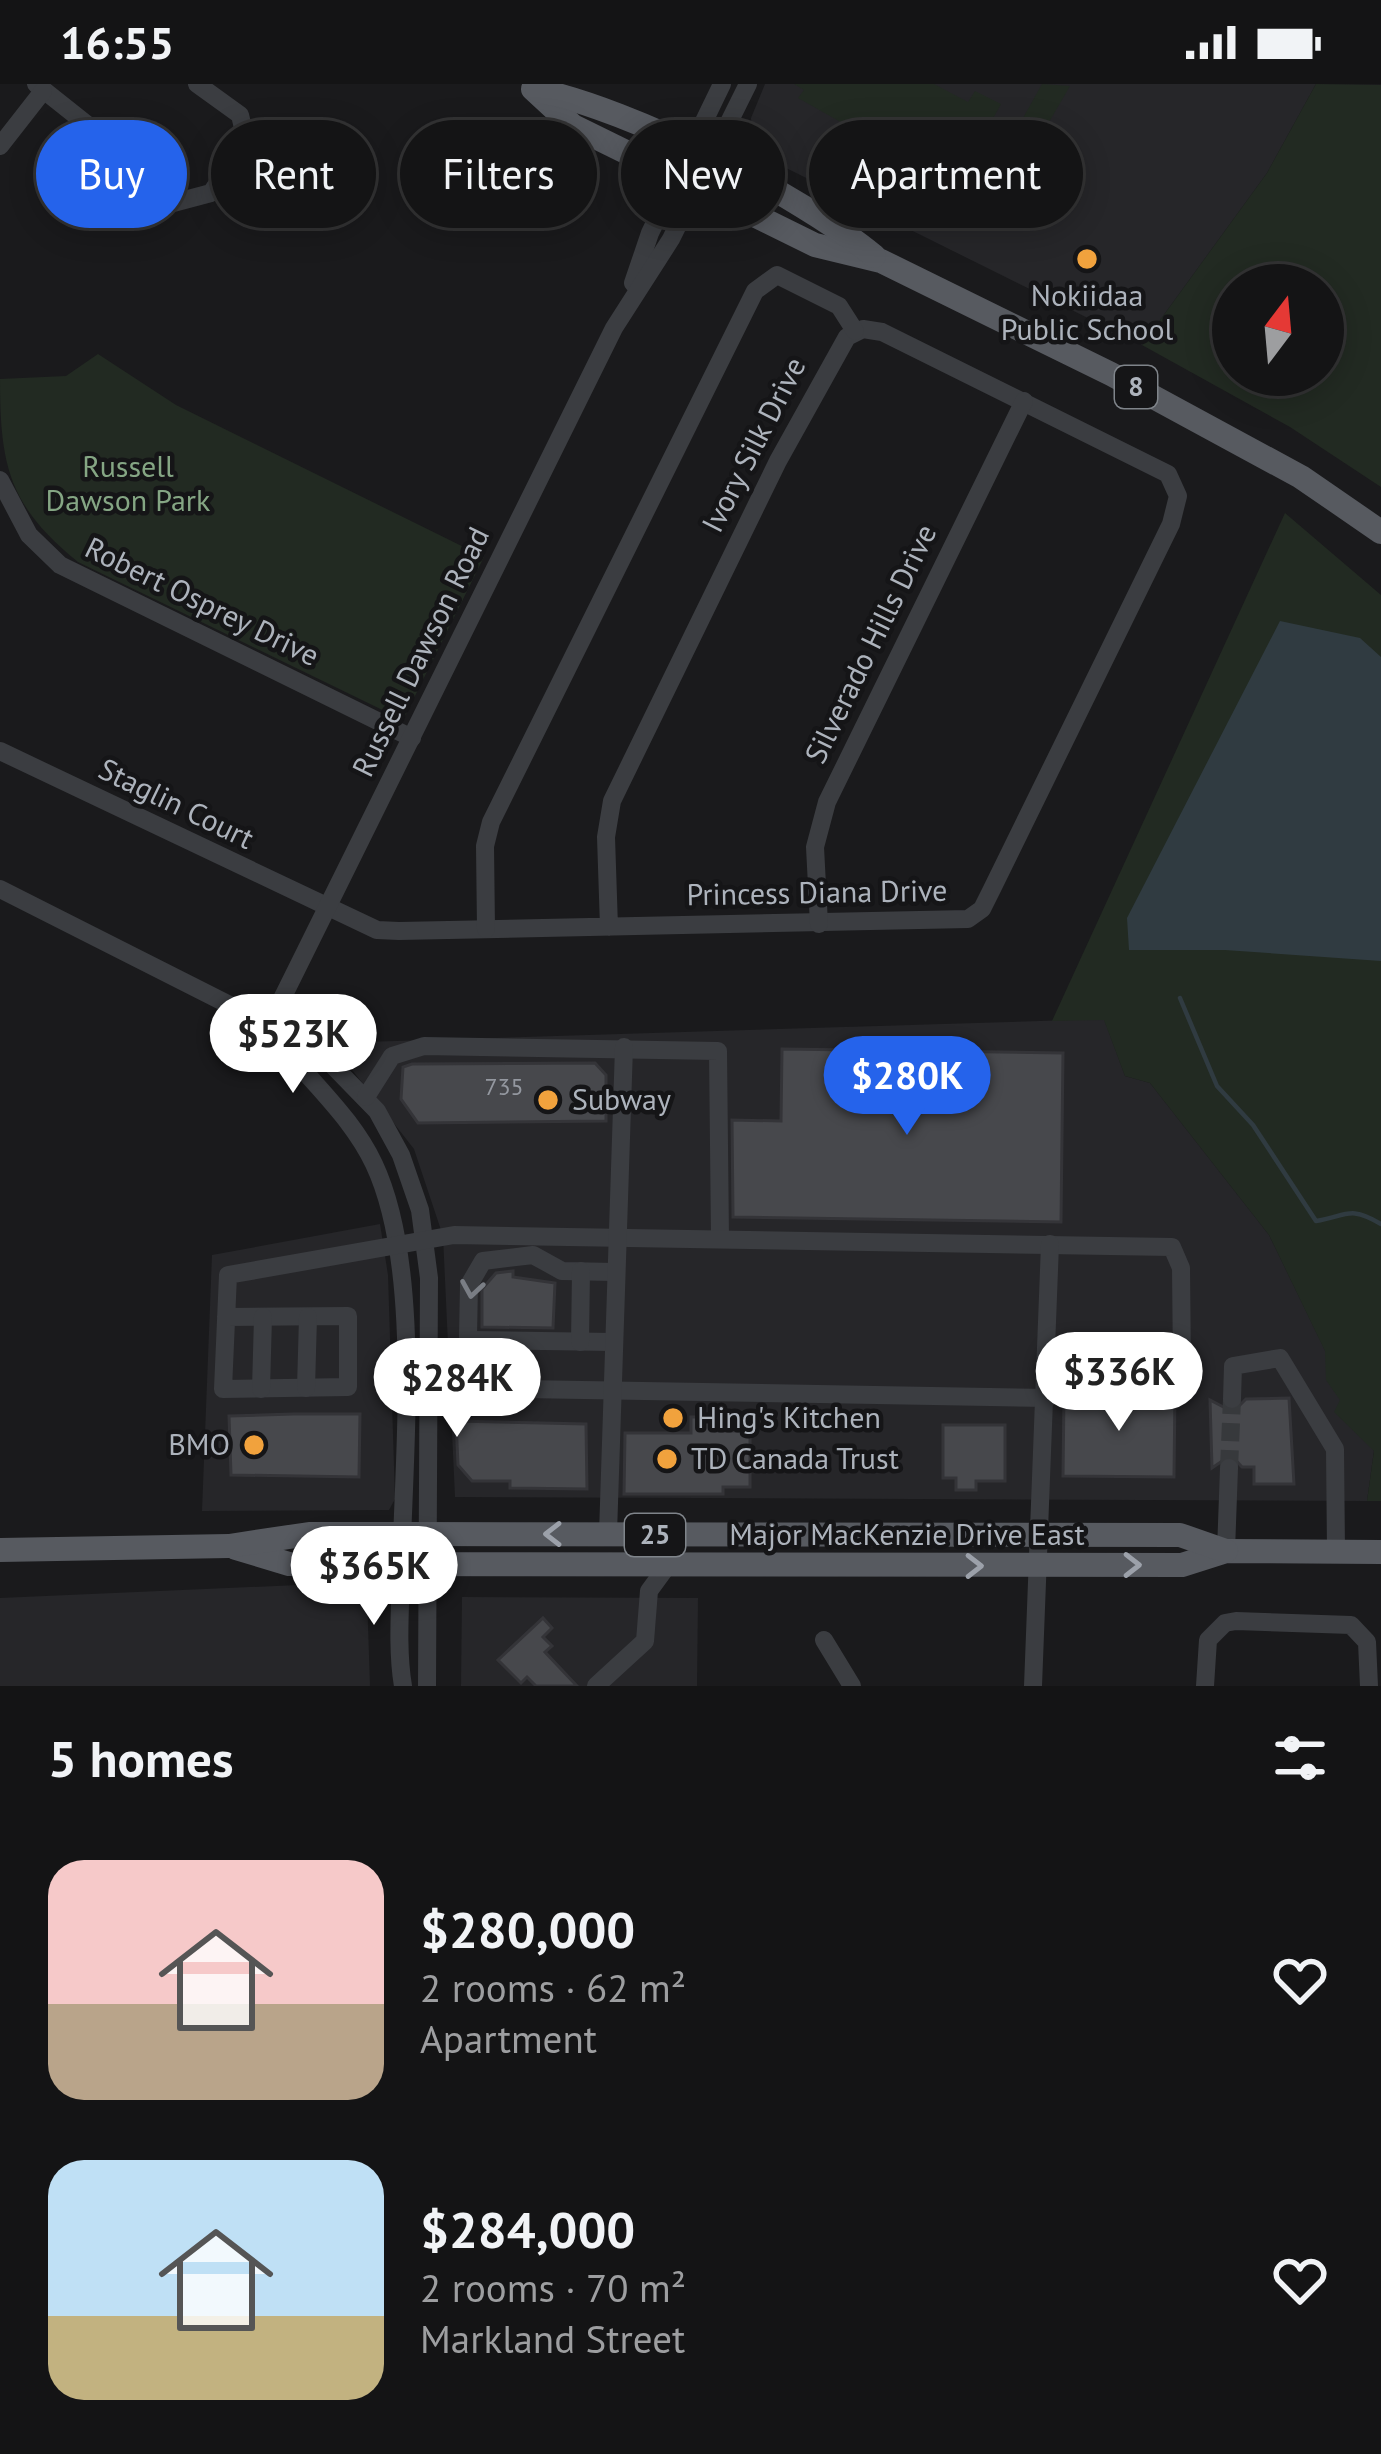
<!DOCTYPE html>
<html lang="en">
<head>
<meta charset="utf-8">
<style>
	:root { --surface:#141415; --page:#1d1d1e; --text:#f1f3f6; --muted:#9d9ea0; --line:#333334; --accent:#2563eb }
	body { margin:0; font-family:"PT Sans",sans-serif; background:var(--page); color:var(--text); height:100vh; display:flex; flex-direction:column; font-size:45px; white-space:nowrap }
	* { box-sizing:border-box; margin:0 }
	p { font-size:39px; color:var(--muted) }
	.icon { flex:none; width:66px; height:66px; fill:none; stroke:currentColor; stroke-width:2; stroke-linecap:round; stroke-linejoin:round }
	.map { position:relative; height:1602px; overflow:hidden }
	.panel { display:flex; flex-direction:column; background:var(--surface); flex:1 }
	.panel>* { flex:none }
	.hud { position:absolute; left:36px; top:36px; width:1311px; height:108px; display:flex; gap:24px }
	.needle { width:78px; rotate:16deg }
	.fabs { position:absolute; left:1212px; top:180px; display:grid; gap:24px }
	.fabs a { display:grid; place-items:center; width:132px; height:132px; border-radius:50%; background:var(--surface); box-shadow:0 6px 30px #0003,0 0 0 3px var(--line); font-size:60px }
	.price { position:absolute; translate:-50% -102px; padding:0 27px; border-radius:42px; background:#fff; color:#222; font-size:39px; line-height:78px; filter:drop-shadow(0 3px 6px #0008) }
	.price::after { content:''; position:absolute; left:50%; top:72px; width:36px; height:27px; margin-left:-18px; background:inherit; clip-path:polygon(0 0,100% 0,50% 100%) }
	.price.active { background:var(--accent); color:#fff }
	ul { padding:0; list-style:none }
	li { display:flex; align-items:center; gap:36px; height:300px; padding:0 48px }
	li span { display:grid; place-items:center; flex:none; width:336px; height:240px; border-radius:36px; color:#555 }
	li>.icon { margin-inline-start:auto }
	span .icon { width:144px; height:144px; fill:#fffc; stroke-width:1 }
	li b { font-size:51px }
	h2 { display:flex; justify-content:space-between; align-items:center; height:144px; padding:0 48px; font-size:51px }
	.tag { padding:0 42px; border-radius:54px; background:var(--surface); box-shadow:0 6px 30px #0003,0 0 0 3px var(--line); font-size:42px; line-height:108px }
	.tag.active { background:var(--accent); color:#fff }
	.status { display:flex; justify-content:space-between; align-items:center; height:84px; padding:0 60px; background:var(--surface); direction:ltr }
	.status svg { height:33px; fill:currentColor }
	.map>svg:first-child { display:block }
	.built { fill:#262629 }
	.green { fill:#222a22; fill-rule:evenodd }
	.water { fill:#303b41 }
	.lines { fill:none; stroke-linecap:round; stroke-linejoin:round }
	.stream { stroke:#303b41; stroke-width:4.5 }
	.building { fill:#47484c; stroke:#343438; stroke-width:3 }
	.minor-tunnel { stroke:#37393c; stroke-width:18; stroke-dasharray:18 9; stroke-linecap:butt }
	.minor { stroke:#3b3d41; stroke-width:18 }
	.major { stroke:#575a60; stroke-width:24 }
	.oneway { stroke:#7a7e85 }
	.oneway2 { stroke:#9ca1aa }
	.poi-dot { fill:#f1a23d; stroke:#151517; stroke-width:4.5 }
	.labels { text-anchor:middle; stroke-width:9; stroke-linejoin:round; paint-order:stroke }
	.number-label { font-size:24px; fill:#9498a0 }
	.shield { fill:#151517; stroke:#7f848a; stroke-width:3 }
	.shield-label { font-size:27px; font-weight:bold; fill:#adb3bc }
	.poi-label { font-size:30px; fill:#adb3bc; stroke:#151517; text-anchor:start }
	.street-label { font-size:30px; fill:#adb3bc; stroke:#151517 }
	.park-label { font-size:30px; fill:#85a684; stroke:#151517 }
</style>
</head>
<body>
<div class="status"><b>16:55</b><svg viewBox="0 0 49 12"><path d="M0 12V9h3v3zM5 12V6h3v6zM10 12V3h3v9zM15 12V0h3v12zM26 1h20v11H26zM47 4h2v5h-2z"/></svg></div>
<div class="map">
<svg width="1381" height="1602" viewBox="0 0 1381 1602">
	<rect width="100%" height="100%" fill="#1a1a1c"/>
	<g class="built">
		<polygon points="765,0 1316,0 1267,89 1142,261 752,67 751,34"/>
		<polygon points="1104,935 1125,992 1150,999 1269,1151 1374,1367 1367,1417 455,1413 443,1152 414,1065 331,959"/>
		<polygon points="380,1140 388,1191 395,1415 389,1426 202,1427 212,1171"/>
		<polygon points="321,1500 367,1511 370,1602 0,1602 0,1514"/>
		<polygon points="462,1513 698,1514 697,1602 461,1602"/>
	</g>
	<g class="green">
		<polygon points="794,0 934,0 968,18 975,7 1001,20 990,40 1014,50 1042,0 1070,2 1017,93 966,95 912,69 908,76 798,14 804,6"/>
		<path d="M1316,0l65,1v402l-91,-60 -148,-82 125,-172zM1233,201h90v90h-90z"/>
		<path d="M98,270l78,51 308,152 -81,163 -325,-158c-69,-56 -78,-96 -78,-183l66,-3z"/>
		<polygon points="1285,429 1381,511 1381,1417 1367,1417 1374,1367 1334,1328 1340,1316 1326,1296 1325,1267 1269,1151 1150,999 1125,992 1104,936 1052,937"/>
	</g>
	<polygon class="water" points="1280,537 1360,554 1381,573 1381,877 1225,866 1129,866 1127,834"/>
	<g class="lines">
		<path class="stream" d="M1180,914l37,88 36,39 63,96c31,-5 33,-16 65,3"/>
	</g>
	<g class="building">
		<polygon points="782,965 1063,969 1061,1138 733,1133 732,1036 781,1037"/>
		<polygon points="595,979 606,991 606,1037 418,1039 401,1015 403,983 412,980"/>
		<polygon points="513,1187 513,1193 555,1199 553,1244 482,1243 482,1205 496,1189"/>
		<polygon points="1064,1308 1175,1309 1174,1393 1063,1392"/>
		<polygon points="1289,1314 1294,1400 1254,1400 1254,1383 1242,1383 1231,1371 1212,1384 1210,1316 1233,1328 1246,1315"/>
		<polygon points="293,1330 360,1330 359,1393 231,1391 229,1332"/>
		<polygon points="691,1333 715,1333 715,1347 750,1347 750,1403 723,1403 723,1410 624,1410 625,1349 691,1349"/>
		<polygon points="456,1337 586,1340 587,1405 510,1404 510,1397 472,1397 458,1381"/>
		<polygon points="943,1341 1005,1341 1005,1397 976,1397 976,1406 956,1406 956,1394 943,1394"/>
		<polygon points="543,1534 552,1544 543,1553 552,1562 545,1568 577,1602 536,1602 527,1593 521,1599 498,1576"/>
	</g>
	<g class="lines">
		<polyline class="minor-tunnel" points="1229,1384 1232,1315"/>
		<g class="minor">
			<polyline points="36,0 138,81 162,122 211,109 246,57 240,31 197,0"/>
			<polyline points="0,62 43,7"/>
			<polyline points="633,199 650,149 722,0"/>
			<polyline points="0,396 29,451 60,481 412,654"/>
			<polyline points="0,667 377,846 399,847 968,835 982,825 992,805 1171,440 1178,412 1168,390 882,248 863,245 847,253 778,377 612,717 606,753 609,843"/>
			<polyline points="0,805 269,941 304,952 377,1027 401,1071 420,1126 429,1194 427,1602"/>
			<polyline points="819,840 815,763 827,718 1024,317"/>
			<polyline points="486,845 485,762 491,738 755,207 777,191 839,222 855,247"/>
			<polyline points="269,941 614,244 671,155 748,0"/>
			<path d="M269,941c31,50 79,84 105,139 49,104 29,295 27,411 -1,36 -4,76 2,111"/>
			<polyline points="366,1013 392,972 424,962 718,967 720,1155"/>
			<polyline points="615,1188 562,1187 533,1171 483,1177 469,1201 467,1304 1048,1314"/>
			<polyline points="226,1233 348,1232 348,1303 223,1305 228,1191 454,1151 1172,1163 1181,1184 1182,1282 1048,1279"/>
			<polyline points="468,1256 613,1258"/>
			<polyline points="580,1258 581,1187"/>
			<polyline points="306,1304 308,1233"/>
			<polyline points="261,1305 263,1233"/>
			<polyline points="1232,1315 1233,1282 1280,1274 1335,1365 1336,1467"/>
			<polyline points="608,1450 624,963"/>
			<polyline points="1226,1467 1229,1384"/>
			<polyline points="824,1556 852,1602"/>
			<polyline points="596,1602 645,1557 649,1507 668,1481 679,1451"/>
			<polyline points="1033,1602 1050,1160"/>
			<polyline points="1205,1602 1208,1556 1225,1539 1236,1537 1351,1541 1367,1558 1369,1602"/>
		</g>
		<g class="major">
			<polyline points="533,5 573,42 815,161 881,177 1111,290 1301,393 1381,448"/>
			<path d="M537,6c95,20 262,104 337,166"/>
			<polyline points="236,1464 289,1480 1182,1481 1226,1467 1381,1468"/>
			<polyline points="0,1466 229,1462 309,1450 402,1450 1180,1451 1226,1467"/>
		</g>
	</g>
	<defs><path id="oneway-chevron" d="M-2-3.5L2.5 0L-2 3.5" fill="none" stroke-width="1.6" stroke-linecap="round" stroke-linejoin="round" transform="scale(3)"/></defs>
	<use class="oneway" href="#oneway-chevron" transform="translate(472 1205) rotate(99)"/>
	<g class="oneway2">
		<use href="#oneway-chevron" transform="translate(553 1450) rotate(-180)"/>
		<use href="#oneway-chevron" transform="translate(1132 1481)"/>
		<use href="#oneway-chevron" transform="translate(974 1482)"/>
	</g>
	<g class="poi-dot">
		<circle cx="1087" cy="175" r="12"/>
		<circle cx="548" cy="1016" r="12"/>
		<circle cx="673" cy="1334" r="12"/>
		<circle cx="254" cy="1361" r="12"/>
		<circle cx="667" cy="1375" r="12"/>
	</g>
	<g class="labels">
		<g class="number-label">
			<text x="504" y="1011">735</text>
		</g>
		<g class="shield">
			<rect x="1115" y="282" width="42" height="42" rx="9"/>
			<rect x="625" y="1430" width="60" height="42" rx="9"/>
		</g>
		<g class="shield-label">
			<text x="1136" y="312">8</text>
			<text x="655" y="1460">25</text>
		</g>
		<g class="poi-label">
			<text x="1087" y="222" text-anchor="middle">Nokiidaa<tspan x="1087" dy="34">Public School</tspan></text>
			<text x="572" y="1026">Subway</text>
			<text x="697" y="1344">Hing's Kitchen</text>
			<text x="230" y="1371" text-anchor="end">BMO</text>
			<text x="691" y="1385">TD Canada Trust</text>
		</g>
		<g class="street-label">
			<text transform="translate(754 361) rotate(-63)" y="10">Ivory Silk Drive</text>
			<text transform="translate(202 518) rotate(26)" y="10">Robert Osprey Drive</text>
			<text transform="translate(871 560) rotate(-64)" y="10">Silverado Hills Drive</text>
			<text transform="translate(421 568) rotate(-64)" y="10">Russell Dawson Road</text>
			<text transform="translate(176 720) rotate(26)" y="10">Staglin Court</text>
			<text transform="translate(817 809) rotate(-1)" y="10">Princess Diana Drive</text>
			<text x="907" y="1461">Major MacKenzie Drive East</text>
		</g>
		<g class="park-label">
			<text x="128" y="393">Russell<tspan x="128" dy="34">Dawson Park</tspan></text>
		</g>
	</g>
</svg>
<div class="fabs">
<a><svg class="needle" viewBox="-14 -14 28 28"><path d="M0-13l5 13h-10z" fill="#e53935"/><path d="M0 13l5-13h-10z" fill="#9d9ea0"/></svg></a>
</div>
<b class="price" style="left:293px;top:1012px">$523K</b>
<b class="price active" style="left:907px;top:1054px">$280K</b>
<b class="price" style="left:1119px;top:1350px">$336K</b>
<b class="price" style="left:457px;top:1356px">$284K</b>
<b class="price" style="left:374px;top:1544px">$365K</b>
<div class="hud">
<a class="tag active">Buy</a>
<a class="tag">Rent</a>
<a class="tag">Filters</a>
<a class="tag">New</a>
<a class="tag">Apartment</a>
</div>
</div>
<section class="panel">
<h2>5 homes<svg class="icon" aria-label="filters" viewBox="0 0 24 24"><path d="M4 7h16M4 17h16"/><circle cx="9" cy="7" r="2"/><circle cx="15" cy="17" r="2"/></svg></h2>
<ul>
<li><span style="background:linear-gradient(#f6c9c9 60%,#b9a48a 0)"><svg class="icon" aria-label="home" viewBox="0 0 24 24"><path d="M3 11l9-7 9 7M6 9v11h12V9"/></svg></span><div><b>$280,000</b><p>2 rooms · 62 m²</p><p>Apartment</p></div><svg class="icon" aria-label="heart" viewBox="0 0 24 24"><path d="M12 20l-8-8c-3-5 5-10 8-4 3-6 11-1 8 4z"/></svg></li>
<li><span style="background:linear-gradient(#bfe0f5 65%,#c2b280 0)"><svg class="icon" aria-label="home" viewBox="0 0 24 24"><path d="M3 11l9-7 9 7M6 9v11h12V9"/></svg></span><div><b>$284,000</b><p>2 rooms · 70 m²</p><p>Markland Street</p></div><svg class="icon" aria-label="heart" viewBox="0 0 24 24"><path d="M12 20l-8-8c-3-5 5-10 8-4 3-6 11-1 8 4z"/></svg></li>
</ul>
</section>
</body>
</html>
